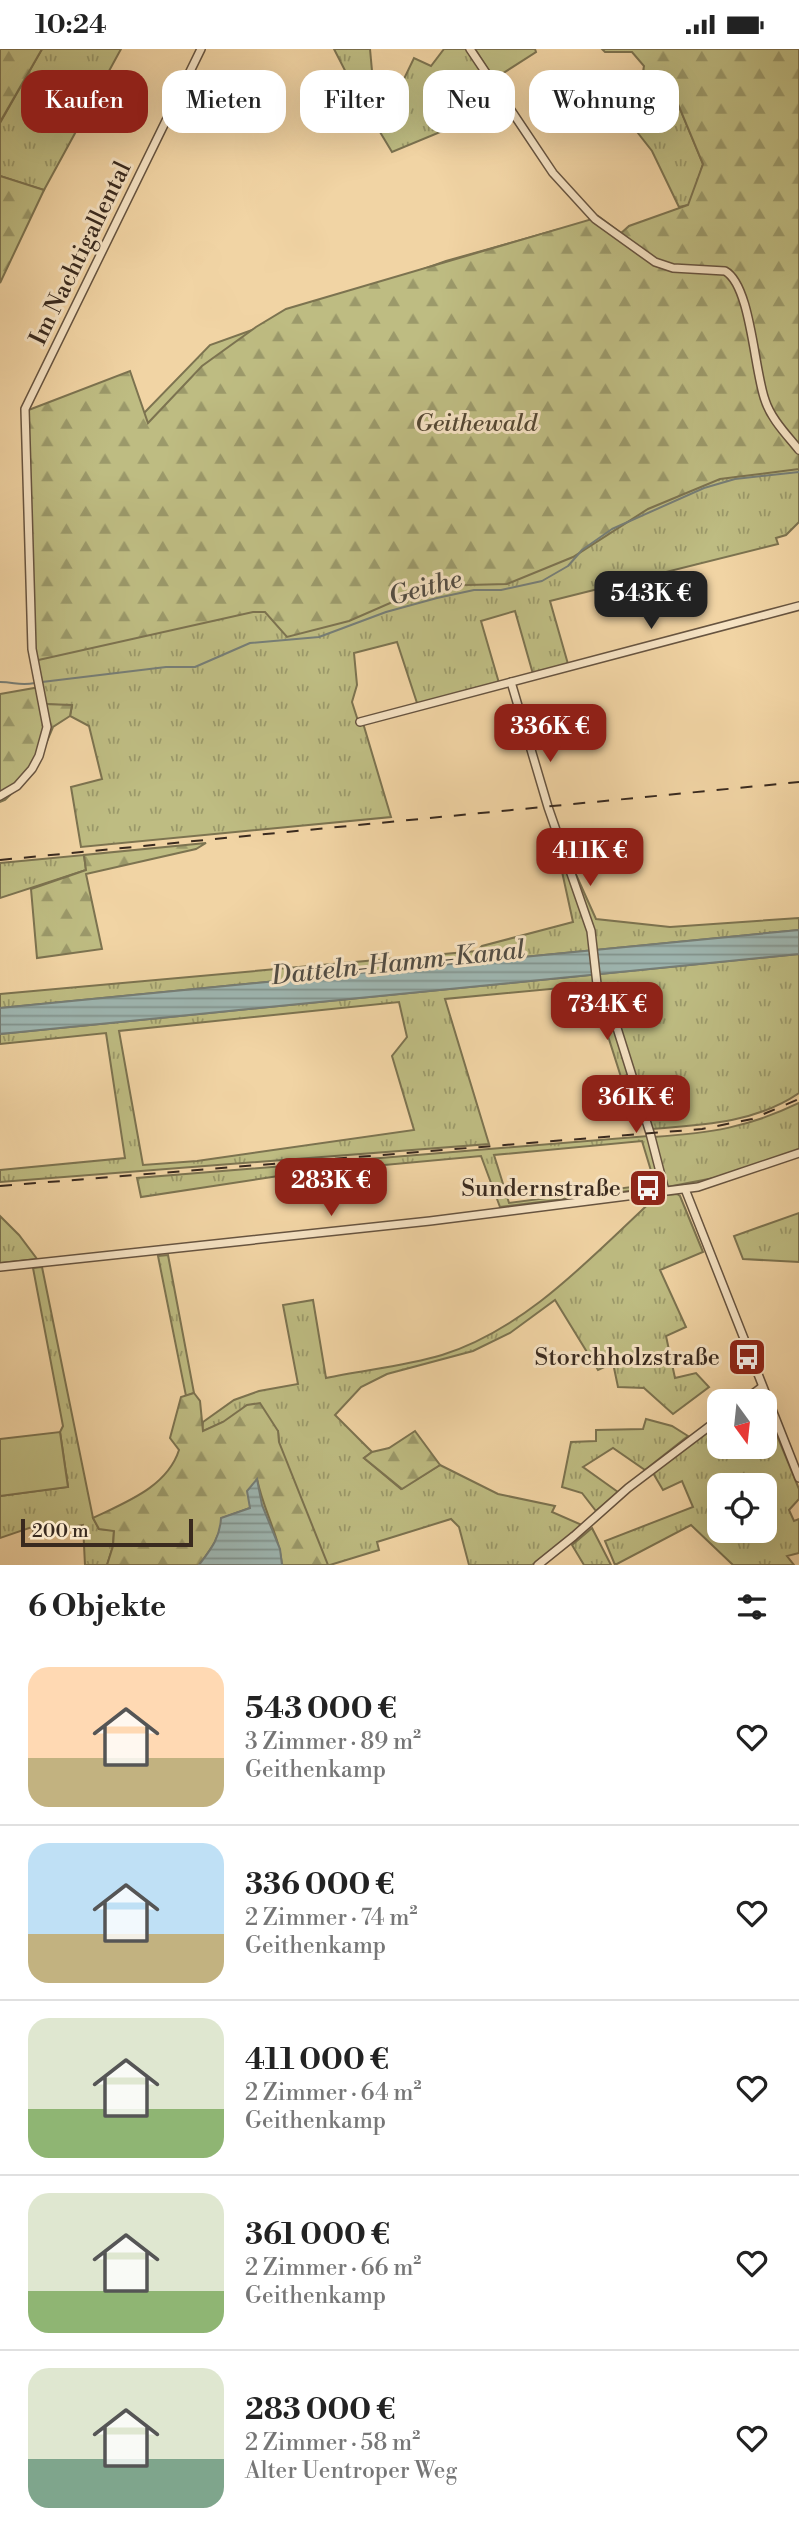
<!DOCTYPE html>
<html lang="de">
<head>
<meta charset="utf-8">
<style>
	:root { --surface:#fff; --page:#f6f6f6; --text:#222; --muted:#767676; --line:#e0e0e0; --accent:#8f2418 }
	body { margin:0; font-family:"Libre Bodoni",serif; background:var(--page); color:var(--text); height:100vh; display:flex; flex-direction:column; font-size:26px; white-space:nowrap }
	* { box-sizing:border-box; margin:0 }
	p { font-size:23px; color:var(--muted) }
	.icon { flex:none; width:38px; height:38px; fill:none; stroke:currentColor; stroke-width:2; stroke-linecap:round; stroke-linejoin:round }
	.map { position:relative; height:1516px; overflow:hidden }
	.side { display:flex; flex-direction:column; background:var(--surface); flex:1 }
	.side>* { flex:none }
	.guide { position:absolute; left:21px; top:21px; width:758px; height:63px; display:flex; gap:14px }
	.needle { width:46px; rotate:165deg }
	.tools { position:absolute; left:707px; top:1340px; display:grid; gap:14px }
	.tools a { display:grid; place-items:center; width:70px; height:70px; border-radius:14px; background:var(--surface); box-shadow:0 7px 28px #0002; font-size:35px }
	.scale { position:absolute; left:21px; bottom:18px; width:172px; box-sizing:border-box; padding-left:7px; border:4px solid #392a1f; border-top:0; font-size:19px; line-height:24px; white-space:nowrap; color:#392a1f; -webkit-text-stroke:5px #f6e3c4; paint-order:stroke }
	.price { position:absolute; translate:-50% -60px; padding:0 16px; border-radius:14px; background:var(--accent); color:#fff; font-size:23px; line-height:46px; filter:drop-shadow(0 2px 4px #0008) }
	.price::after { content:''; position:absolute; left:50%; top:42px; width:21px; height:16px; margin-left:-10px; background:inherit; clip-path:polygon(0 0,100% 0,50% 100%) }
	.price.selected { background:#222; color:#fff }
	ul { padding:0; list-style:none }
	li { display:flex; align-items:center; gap:21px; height:175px; padding:0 28px }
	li+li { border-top:2px solid var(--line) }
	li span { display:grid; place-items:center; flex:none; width:196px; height:140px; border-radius:21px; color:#555 }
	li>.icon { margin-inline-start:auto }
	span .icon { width:84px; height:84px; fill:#fffc; stroke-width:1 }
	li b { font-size:30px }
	h2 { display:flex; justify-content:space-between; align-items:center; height:84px; padding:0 28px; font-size:30px }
	.chip { padding:0 24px; border-radius:21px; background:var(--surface); box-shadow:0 7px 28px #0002; font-size:24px; line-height:63px }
	.chip.selected { background:var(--accent); color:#fff }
	.status { display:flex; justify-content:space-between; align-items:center; height:49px; padding:0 35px; background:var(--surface); direction:ltr }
	.status svg { height:19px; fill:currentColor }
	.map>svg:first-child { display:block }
	.grass { fill:url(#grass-tufts); stroke:#7c7350; stroke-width:2; fill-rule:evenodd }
	.forest { fill:url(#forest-firs); stroke:#7c7350; stroke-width:2 }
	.pitch { fill:#bebc82; stroke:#7c7350; stroke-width:2 }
	.water { fill:url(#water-rules); stroke:#767e77; stroke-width:2 }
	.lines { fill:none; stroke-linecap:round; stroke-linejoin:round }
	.stream { stroke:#767e77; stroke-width:2 }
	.minor-casing { stroke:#675440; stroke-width:10 }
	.minor { stroke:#f6e3c4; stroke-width:7 }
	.rail { stroke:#392a1f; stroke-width:2; stroke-dasharray:12 12; stroke-linecap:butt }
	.labels { text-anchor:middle; stroke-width:6; stroke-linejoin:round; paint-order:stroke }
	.street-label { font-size:24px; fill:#392a1f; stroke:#f6e3c4 }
	.park-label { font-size:24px; font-style:italic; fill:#544733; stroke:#f6e3c4 }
	.poi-label { font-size:24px; fill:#392a1f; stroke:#f6e3c4; text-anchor:end }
	.water-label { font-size:26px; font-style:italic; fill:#524d44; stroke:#f6e3c4 }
</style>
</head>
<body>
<div class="status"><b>10:24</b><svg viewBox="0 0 49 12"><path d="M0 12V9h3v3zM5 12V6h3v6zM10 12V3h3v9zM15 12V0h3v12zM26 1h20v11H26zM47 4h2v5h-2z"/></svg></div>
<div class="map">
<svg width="799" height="1516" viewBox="0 0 799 1516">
	<defs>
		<pattern id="grass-tufts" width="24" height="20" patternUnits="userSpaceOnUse" patternTransform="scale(1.75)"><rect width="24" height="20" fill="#bebc82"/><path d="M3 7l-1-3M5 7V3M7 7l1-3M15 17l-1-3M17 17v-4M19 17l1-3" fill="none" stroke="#9b996a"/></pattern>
		<pattern id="forest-firs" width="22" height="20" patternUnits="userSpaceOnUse" patternTransform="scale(1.75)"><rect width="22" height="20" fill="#bebc82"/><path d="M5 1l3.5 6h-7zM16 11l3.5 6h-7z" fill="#9b996a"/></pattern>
		<pattern id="water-rules" width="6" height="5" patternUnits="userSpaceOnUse" patternTransform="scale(1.75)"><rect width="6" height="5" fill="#9eb6b1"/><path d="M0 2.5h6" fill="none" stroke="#82948f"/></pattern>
	</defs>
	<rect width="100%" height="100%" fill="#f1d4a4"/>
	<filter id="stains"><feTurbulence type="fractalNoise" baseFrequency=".00286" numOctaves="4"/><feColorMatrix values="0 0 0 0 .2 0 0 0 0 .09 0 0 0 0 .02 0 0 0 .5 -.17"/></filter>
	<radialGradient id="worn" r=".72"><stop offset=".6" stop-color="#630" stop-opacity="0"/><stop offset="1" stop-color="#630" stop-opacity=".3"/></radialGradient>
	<g class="grass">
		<polygon points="42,0 121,0 44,141 0,127 0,74"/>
		<polygon points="334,0 370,0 372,22 355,41"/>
		<polygon points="444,0 467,0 503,57 392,103 359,48 403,32 414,9 431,17"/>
		<polygon points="799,0 799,473 786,486 776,489 778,495 550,552 568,615 533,625 515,562 481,572 499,634 418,657 397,593 354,604 357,636 352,653 359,675 363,674 391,768 81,798 71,738 102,730 89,677 70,667 72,657 44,655 34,612 143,365 210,296 446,212 556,181 593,174 598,167 621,184 688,156 679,158 652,102 616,56 641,34 649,40 670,35 703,115 697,134"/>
		<polygon points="84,806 86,821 0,849 0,814"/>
		<polygon points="569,810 596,870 670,878 799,869 799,881 0,959 0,945 477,902 482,897 573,873 561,818 560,813"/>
		<path d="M799,905v139c-44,30 -96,32 -148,36l-20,-55 -10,3 -14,-44 -25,-47 -137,13 44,145 -489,38v-12l125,-12 -19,-125 -106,11v-10zM399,953l8,35 -15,19 22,74 -217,31 -54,4 -24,-134z"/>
		<path d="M799,1054v47l-80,27 -52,10 -14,-50c57,-4 94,-9 146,-34z"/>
		<path d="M648,1087l13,51 -161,20 -19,-51 -183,17 -157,24 -4,-19zM642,1092l13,43 -146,19 -15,-48z"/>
		<path d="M677,1145l3,2 23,56 -43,18 26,57 -20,9 9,42 21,-5 13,14 -36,27 -29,-26 -26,-1 -5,-24 -15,7 -43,-70 -45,33 -37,18 -86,23 -26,13 -26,28 37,37 -8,6 37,31 39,-24 58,29 57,12 -3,6 30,13 -14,13 -36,27h-63l-10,-38 -8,-8 -74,23 2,8 -49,15h-200l149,-123 -1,-11 -55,-9 -21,10 1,-10 31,-22 25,-9 39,-7 -15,-79 30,-5 13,78c38,-8 79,-12 116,-23 86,-27 151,-100 215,-159z"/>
		<polygon points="799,1164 799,1213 743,1210 734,1187"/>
		<polygon points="0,1167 19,1186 37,1210 0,1214"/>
		<polygon points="168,1206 194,1344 186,1347 158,1207"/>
		<polygon points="42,1218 93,1469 99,1480 114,1481 113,1497 107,1516 85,1516 83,1476 34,1485 32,1478 0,1489 0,1447 68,1438 60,1383 63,1377 33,1219"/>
		<path d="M765,1357l34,83v10l-10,11 5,11 5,-2v34l-12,3 7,9h-61l-42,-40 -76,40 -10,-24 88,-34 -11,-26 -19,9 -10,-17 66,-51v25h46zM719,1437h46v45h-46z"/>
		<polygon points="646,1370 672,1377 688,1387 645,1421 613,1399 583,1418 618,1443 596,1462 582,1444 562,1438 571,1393 596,1392 596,1381 643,1380"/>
		<polygon points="592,1479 611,1516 584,1516 572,1496"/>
	</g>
	<g class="forest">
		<polygon points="0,0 42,0 0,73"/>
		<polygon points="602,0 799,0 799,420 720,430 648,460 573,508 507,535 429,537 349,572 287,588 265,563 253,563 34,612 26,362 130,322 148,374 202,317 256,278 286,260 592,170 619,186 629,177 688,156 703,115 670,36 649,40 641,34 644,17 632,3 605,3"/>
		<polygon points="0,127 44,141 0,234"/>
		<polygon points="40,638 44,655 72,656 70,667 53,678 34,723 5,751 0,753 0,645"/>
		<polygon points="206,794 196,800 86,825 102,900 37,909 31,840 86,821 84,806"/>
		<path d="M194,1344l6,8 3,30 20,-9 24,-17 13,-2 18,28 1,11 49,123h-46c-3,-30 -19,-56 -25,-86l-7,29 -28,10c-2,20 -11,31 -23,47h-92l6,-19 1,-15 -15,-2 -6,-11c33,-16 74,-31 86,-68l-9,-12 11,-41z"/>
		<polygon points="415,1382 440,1416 402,1440 364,1409 372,1403 389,1399"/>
	</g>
	<g class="pitch">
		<polygon points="475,0 535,0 536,3 494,30"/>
		<polygon points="60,1383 68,1438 0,1447 0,1390"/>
	</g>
	<g class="water">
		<polygon points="799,881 799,905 0,985 0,959"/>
		<path d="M257,1430l5,26 18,44 2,16h-83c12,-16 21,-27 22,-47l29,-10 -3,-17z"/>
	</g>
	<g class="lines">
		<g class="stream">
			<path d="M0,633c15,0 19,4 35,1"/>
			<polyline points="42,633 166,618 195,618 250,594 319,588 386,563 437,549 474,541 501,541 542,532 568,517 582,501 612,480 704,439 735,430 799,423"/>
		</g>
		<defs>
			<g id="minor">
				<path d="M470,0l83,124 42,46 60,43 18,6 52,3c26,14 29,99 40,129 6,19 22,35 34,50"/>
				<polyline points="511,633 548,758 591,882 598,944 617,979 650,1084 665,1142"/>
				<polyline points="360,673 799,557"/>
				<polyline points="0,747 17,737 32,720 39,707 47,678 32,600 25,360 201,0"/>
				<polyline points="685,1140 799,1429"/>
				<polyline points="0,1218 430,1172 698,1138 799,1104"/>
				<polyline points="742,1353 762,1338"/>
				<polyline points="538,1516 574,1487 628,1439 719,1370"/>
			</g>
		</defs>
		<use href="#minor" class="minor-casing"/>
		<use href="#minor" class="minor"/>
		<g class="rail">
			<polyline points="0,811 799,733"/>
			<polyline points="0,1137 702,1080 752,1070 799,1050"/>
		</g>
	</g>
	<defs>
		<symbol id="bus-square" viewBox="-11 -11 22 22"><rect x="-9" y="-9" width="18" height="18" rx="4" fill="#8f2418" stroke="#f6e3c4"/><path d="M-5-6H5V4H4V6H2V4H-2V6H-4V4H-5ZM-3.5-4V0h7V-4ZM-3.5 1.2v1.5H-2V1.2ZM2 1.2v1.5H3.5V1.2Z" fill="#fff"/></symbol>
	</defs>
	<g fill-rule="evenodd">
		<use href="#bus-square" x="626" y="1117" width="44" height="44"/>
		<use href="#bus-square" x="725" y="1286" width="44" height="44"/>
	</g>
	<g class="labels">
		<g class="street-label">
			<text transform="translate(80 204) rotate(-64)" y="8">Im Nachtigallental</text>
		</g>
		<g class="park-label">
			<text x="476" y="382">Geithewald</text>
		</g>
		<g class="poi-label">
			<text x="621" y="1147">Sundernstraße</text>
			<text x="720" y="1316">Storchholzstraße</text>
		</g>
		<g class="water-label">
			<text transform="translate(425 538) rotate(-15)" y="9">Geithe</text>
			<text transform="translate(398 913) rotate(-6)" y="9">Datteln-Hamm-Kanal</text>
		</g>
	</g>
	<rect width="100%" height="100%" filter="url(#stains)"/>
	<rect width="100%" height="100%" fill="url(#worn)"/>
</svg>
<div class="tools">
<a><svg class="needle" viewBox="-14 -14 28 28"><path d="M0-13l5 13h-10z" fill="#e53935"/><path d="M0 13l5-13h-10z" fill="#767676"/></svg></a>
<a><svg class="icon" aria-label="locate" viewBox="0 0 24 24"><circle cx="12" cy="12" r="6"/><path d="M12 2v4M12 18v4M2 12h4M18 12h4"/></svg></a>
</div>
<div class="scale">200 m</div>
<b class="price selected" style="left:651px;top:582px">543K €</b>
<b class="price" style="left:550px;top:715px">336K €</b>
<b class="price" style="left:590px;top:839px">411K €</b>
<b class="price" style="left:607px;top:993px">734K €</b>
<b class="price" style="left:636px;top:1086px">361K €</b>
<b class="price" style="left:331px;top:1169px">283K €</b>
<div class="guide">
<a class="chip selected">Kaufen</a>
<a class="chip">Mieten</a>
<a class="chip">Filter</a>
<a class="chip">Neu</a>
<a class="chip">Wohnung</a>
</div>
</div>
<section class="side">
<h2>6 Objekte<svg class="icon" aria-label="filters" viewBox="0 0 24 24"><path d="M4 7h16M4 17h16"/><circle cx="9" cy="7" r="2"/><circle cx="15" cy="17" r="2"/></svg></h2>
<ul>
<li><span style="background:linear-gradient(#ffd9b3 65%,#c2b280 0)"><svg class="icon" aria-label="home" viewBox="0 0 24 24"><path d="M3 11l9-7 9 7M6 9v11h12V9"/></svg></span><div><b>543 000 €</b><p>3 Zimmer · 89 m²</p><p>Geithenkamp</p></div><svg class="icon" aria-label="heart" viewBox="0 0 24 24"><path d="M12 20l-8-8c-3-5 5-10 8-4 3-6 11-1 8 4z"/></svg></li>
<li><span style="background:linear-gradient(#bfe0f5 65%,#c2b280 0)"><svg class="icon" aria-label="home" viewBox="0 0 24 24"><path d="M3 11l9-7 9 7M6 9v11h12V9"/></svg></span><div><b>336 000 €</b><p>2 Zimmer · 74 m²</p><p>Geithenkamp</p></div><svg class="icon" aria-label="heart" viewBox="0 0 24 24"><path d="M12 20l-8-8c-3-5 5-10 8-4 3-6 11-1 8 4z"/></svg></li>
<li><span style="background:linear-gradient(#dfe7d0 65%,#8fb573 0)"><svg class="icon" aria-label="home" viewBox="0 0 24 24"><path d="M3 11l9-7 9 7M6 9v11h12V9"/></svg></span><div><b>411 000 €</b><p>2 Zimmer · 64 m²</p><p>Geithenkamp</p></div><svg class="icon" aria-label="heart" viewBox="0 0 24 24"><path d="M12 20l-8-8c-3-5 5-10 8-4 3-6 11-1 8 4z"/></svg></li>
<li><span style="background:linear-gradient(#dfe7d0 70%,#8fb573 0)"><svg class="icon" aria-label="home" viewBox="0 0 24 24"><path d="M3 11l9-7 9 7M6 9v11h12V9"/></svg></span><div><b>361 000 €</b><p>2 Zimmer · 66 m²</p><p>Geithenkamp</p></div><svg class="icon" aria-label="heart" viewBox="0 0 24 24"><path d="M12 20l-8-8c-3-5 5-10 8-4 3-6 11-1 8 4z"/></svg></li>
<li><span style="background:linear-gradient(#dfe7d0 65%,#7fa58c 0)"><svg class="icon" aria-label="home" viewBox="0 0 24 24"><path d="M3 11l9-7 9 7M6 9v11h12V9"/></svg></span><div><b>283 000 €</b><p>2 Zimmer · 58 m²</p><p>Alter Uentroper Weg</p></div><svg class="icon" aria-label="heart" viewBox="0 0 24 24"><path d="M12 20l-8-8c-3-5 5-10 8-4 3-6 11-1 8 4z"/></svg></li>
</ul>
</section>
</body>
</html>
